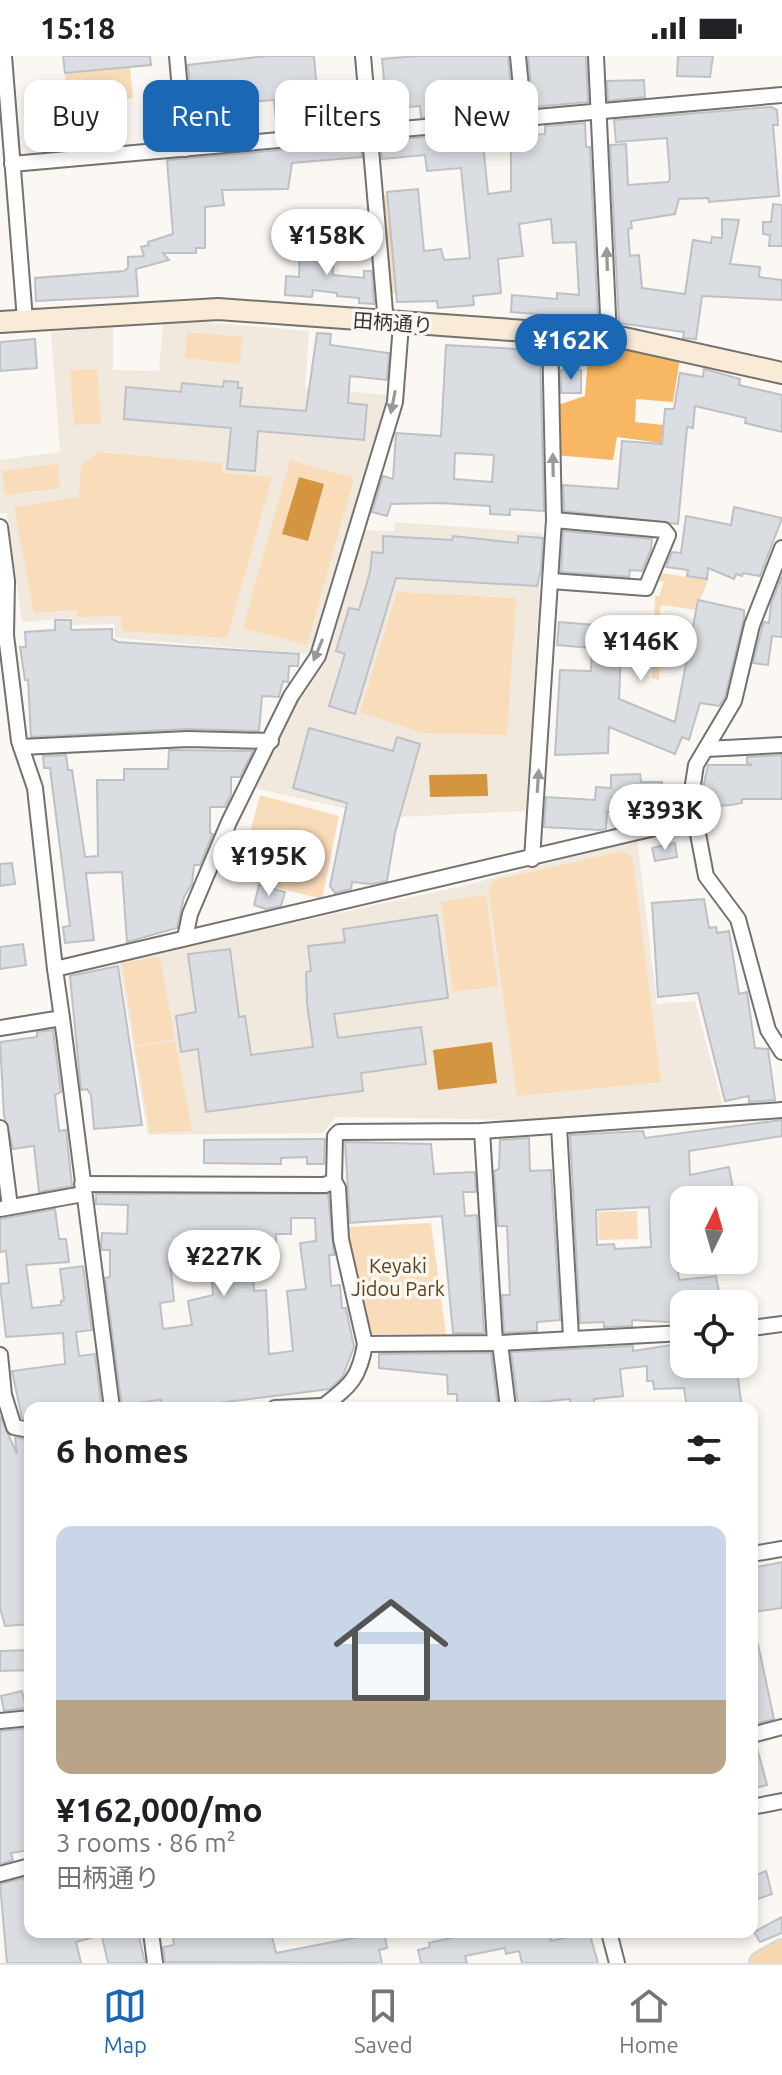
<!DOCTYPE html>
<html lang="en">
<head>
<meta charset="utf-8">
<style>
	:root { --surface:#fff; --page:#f2f2f2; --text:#202124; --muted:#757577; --line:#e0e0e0; --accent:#1a67b6 }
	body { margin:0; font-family:Ubuntu,"Noto Sans JP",sans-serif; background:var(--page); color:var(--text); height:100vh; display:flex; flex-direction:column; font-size:30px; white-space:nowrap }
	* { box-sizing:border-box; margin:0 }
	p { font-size:26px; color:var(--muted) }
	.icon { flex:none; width:44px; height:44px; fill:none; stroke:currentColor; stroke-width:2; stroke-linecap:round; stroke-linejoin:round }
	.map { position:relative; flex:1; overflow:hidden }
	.details { position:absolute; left:24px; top:1346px; width:734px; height:536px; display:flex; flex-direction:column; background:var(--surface); border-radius:16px; box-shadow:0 4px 12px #0003 }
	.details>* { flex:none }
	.top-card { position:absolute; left:24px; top:24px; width:734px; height:72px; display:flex; gap:16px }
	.needle { width:52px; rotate:5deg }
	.fabs { position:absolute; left:670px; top:1130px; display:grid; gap:16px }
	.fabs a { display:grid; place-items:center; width:88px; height:88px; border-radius:16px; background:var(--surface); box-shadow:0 4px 12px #0003; font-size:40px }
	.price { position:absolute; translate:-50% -68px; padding:0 18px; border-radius:28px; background:#fff; color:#222; font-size:26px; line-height:52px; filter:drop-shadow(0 2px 4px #0008) }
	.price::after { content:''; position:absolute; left:50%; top:48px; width:24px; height:18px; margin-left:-12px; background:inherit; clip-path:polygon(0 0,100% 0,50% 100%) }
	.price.current { background:var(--accent); color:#fff }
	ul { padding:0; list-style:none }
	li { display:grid; align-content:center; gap:16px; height:424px; padding:0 32px }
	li+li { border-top:2px solid var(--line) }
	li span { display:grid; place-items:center; height:248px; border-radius:16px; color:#555 }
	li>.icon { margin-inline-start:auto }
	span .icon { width:144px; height:144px; fill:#fffc; stroke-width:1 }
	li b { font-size:34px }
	h2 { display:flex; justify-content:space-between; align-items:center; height:96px; padding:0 32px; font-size:34px }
	.chip { padding:0 28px; border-radius:16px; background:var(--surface); box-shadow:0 4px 12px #0003; font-size:28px; line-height:72px }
	.chip.current { background:var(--accent); color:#fff }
	.status { display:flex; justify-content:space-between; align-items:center; height:56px; padding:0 40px; background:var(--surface); direction:ltr }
	.status svg { height:22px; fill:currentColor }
	.dock { display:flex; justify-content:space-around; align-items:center; height:112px; border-top:2px solid var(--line); background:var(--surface); font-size:22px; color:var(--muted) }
	.dock a { display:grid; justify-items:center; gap:4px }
	.dock .current { color:var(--accent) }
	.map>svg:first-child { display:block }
	.built { fill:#f2e9de }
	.green { fill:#f9dcb9 }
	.forest { fill:#f7b763 }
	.water { fill:#d3953f }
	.building { fill:#dadde1; stroke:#bdc1c5; stroke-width:2; fill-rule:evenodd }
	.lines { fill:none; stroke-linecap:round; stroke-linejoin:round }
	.street-casing { stroke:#75726e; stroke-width:18 }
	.secondary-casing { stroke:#75726e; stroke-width:24 }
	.primary-casing { stroke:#d7d6d6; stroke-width:26 }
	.street { stroke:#fff; stroke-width:14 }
	.secondary { stroke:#faebd8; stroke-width:20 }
	.primary { stroke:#f5d7b0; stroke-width:22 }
	.oneway { fill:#9a9998 }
	.labels { text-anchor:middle; stroke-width:7; stroke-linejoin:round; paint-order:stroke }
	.street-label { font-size:20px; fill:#353332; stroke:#fbf7f2 }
	.park-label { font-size:20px; fill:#5a401c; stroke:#fbf7f2 }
</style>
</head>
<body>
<div class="status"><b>15:18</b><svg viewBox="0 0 49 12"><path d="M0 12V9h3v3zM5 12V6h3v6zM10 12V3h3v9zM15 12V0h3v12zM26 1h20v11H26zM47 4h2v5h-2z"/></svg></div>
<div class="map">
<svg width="782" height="1907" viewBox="0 0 782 1907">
	<rect width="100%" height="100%" fill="#fbf7f2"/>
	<g class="built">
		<polygon points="204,266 309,275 305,332 388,339 311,598 115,582 114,568 72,569 72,562 22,566 7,457 0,457 0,404 60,396 51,276 113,271 113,314 159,315 163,268"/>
		<polygon points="395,466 543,477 527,755 400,761 399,764 253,732 296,643 360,474 394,475"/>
		<polygon points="637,783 657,948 695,945 723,1050 518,1064 336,1061 322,1077 148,1079 119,905 467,829"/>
	</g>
	<g class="green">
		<polygon points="130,11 133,42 67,48 65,17"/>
		<polygon points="383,139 387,139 396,237 392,237"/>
		<polygon points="187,276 242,281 240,308 185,302"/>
		<polygon points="97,313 101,367 74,369 70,314"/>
		<polygon points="98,396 222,407 222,417 272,421 227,582 122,575 121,560 78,561 77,554 34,557 14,451 79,441 81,409"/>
		<polygon points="290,404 354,422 307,589 243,572"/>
		<polygon points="57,408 60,432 5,439 2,415"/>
		<polygon points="661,517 708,524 696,554 661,549 653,590 661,592 659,624 652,622 655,540 659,540 664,526 658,524"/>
		<polygon points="397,536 516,542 507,679 422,677 360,656"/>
		<polygon points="260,739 339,760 322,843 238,822"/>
		<polygon points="622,795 632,800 661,1026 517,1040 488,831 492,831 492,825"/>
		<polygon points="486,839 498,930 453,936 441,846"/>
		<polygon points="160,901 175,983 135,990 122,907"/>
		<polygon points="175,985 192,1075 150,1077 135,991"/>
		<polygon points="637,1155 638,1183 599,1184 598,1156"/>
		<polygon points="431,1167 446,1279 369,1278 347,1171"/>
	</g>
	<polygon class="forest" points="589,287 680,302 673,346 636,343 635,366 663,369 661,387 617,381 613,404 555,399 555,350 585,340"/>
	<g class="water">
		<polygon points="299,421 324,428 308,485 282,478"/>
		<polygon points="487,718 488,740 430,741 429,719"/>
		<polygon points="492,986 497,1027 438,1034 433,994"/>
	</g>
	<g class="building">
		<polygon points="63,0 150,0 151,9 65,17"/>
		<polygon points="267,0 314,0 320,70 277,74 274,44 246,46 249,77 194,82 188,9"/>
		<polygon points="417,0 508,0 513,53 421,61 420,50 394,52 395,64 379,65 378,35 385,35 382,3"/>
		<polygon points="528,0 586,0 588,46 533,51"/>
		<polygon points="678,0 713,0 710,21 677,20"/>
		<polygon points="644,24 645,41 608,45 607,25"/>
		<polygon points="771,51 777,54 778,69 773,69 779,140 709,146 708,142 679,143 675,158 631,165 632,172 628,173 630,200 639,199 642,232 685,238 693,184 711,187 712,181 722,182 722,163 739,164 730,208 760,211 759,221 782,224 782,244 702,240 696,283 683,282 684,276 619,267 610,89 626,88 628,129 668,126 670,123 667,82 616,86 614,64"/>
		<polygon points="585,67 586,91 590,91 598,263 511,256 512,239 557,243 557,237 579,239 576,186 553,187 551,163 519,168 523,200 498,203 501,237 473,240 474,249 438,252 437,245 397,246 387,136 418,133 424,195 441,193 444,204 470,202 461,112 427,115 425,99 382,103 380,85 482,76 488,138 511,135 511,81 545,78 545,70"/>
		<polygon points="360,87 362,101 292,107 288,133 222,134 224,149 205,151 205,192 196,192 196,197 163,197 169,204 136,213 138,240 36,245 35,222 124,215 128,212 128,201 144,200 141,191 149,189 148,186 173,178 167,104"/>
		<polygon points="773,148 782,149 782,190 769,190 770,179 763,178 763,166 771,166"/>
		<polygon points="300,189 334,191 333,219 364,222 364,215 372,215 374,248 359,247 359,242 337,240 337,237 313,234 312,241 285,239 286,220 299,221"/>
		<polygon points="317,277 331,278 330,289 389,297 387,324 350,320 348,347 367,349 364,384 258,375 255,415 227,413 231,372 124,363 126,331 181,336 182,327 223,331 224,325 238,326 238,332 242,332 240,350 306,355"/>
		<polygon points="35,283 37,312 0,315 0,286"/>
		<path d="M517,288h13l-1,7 11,1 4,159 -34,-2v6l-20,-1v-8l-51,-3 -48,1 -4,12 -15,-4 11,-36 10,3 3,-46 45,3 5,-91 71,4zM455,397l39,2 -2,27 -38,-3z"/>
		<polygon points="704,313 740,323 739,329 782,339 782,376 745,367 746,362 695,350 693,372 687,371 678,468 564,455 563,429 618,433 622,385 662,388 665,353 674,353 680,317 703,321"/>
		<rect x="561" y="314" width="20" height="23"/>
		<polygon points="734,451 782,462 760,520 743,517 742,520 736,518 734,523 708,512 707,523 687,520 688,514 666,511 672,496 681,497 686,460 731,469"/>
		<polygon points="563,475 652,483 651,493 642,515 630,514 629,521 561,516"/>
		<polygon points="383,480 452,484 453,480 518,487 518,480 543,482 541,514 537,530 396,522 355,658 329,650 345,598 336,595 349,552 359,554 370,516 372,496 383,497"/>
		<polygon points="782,520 782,581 772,580 768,609 753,607 762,572 764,566 769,567 771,548"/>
		<polygon points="698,544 744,554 744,562 725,641 719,650 700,647 689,684 682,681 675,698 609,671 608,697 555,699 560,614 591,615 592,592 557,589 559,566 648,573 646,597 621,595 619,643 675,666"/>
		<polygon points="55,564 71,564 71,574 112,573 112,583 118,586 299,598 298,610 289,610 288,626 283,625 279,641 262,640 259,675 188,673 31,681 28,624 25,624 20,591 26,591 25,576 55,574"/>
		<polygon points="309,672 393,695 397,681 420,688 395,777 387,825 371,828 352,826 351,833 335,837 330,830 347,747 293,732"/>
		<polygon points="169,694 253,695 240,721 231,721 231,738 225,751 210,751 210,777 213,778 200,809 194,809 192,828 184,841 177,872 127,886 122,816 86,817 94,884 65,887 63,871 70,870 50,712 44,712 43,700 66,699 68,714 72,714 85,801 98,800 97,724 124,724 124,713 168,713"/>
		<polygon points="782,699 782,743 742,743 742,747 731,749 704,751 701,741 708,709 752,709 747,707 747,701"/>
		<polygon points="640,718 641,726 662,726 662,729 682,732 682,749 676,749 676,755 607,756 606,773 600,774 544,771 546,741 595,744 596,731 611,732 611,719"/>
		<polygon points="675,787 677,801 655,805 652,792"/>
		<polygon points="12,807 15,828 0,830 0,808"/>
		<polygon points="259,829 285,836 281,850 266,853 254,849"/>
		<polygon points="704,843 709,872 716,871 717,877 729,875 739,938 747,936 755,992 768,993 775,1044 749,1046 749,1040 725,1045 698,937 658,941 652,847"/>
		<polygon points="437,859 448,942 334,958 338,982 421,971 426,1008 361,1017 363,1035 206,1056 198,993 181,996 176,960 196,956 188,898 230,893 239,961 245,960 251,999 313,991 307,947 306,916 311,915 308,890 345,886 343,873"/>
		<polygon points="23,888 26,909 0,913 0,891"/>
		<polygon points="118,910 142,1069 94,1073 91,1039 87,1033 81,1034 70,920"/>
		<polygon points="53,974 61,1036 55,1039 59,1075 66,1074 72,1130 39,1136 34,1090 13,1093 4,1059 0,986 37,981 37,976"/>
		<path d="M782,1064v16l-93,15 1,24 39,-8 6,33h-51v17l-11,2 6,61 37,-4 4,22 -36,6v19l-52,-3v6l-28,1v-5l-24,1 -10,-188 73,-4 2,7zM649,1151l2,40 -36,2 -1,-5 -17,1 -1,-35z"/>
		<polygon points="529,1082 530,1115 551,1114 560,1264 537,1266 537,1275 504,1277 502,1239 510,1239 507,1170 498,1170 494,1115 499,1113 500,1084"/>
		<polygon points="317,1083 325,1083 324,1108 307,1108 307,1101 281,1102 281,1108 204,1107 204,1084"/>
		<polygon points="345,1086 431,1088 434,1118 475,1116 476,1136 463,1136 465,1160 477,1159 484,1277 453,1277 442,1160 350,1167"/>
		<path d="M96,1138h232l6,61h-5l2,31 9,-1 2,23h4l8,39 -11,29 -13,13 -152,19h-17v-8l-24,3v5h-15l-17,-130 5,-1v-27h-8l-1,-5 1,-12 25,1 1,-29 -32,-1zM291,1162h24l1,23 -16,2 6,46 -19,2 6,60 -24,3 -3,-64 -12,1 -2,-30 15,-1 -1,-15 10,1v-12h15zM181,1203h22l1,12 7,-1 2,25 -25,6 4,24 -29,4 -3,-26 14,-2 -4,-40z"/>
		<polygon points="55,1153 59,1183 66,1183 69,1206 26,1209 32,1252 61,1249 61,1245 64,1244 60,1213 83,1210 92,1274 76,1276 79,1300 95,1298 101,1347 30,1352 30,1364 22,1362 12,1315 65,1308 63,1277 6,1281 0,1228 9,1227 6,1195 0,1196 0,1163"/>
		<polygon points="684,1287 684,1308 736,1308 742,1352 725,1352 724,1348 687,1352 684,1332 654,1333 653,1325 647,1325 647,1310 620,1313 623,1340 594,1343 594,1349 571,1350 570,1343 518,1348 511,1296 633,1290 633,1295"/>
		<polygon points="491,1297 498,1352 457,1352 457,1338 448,1338 447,1319 379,1312 379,1298"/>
		<polygon points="0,1360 17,1398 15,1381 30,1384 30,1568 5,1570 0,1552"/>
		<polygon points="782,1506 782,1552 752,1556 752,1512"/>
		<polygon points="752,1588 758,1588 774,1663 755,1668"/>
		<polygon points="30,1594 30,1614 0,1615 0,1595"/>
		<polygon points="22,1635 26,1652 4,1655 1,1640"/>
		<polygon points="30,1672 30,1794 11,1797 13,1804 0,1808 0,1675"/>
		<polygon points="756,1688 767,1729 752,1733 752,1689"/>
		<polygon points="766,1815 772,1838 755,1844 752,1821"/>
		<polygon points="24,1822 30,1848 30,1876 98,1876 98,1880 76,1886 81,1907 7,1907 0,1828"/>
		<polygon points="782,1861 782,1877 760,1886 754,1876"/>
		<polygon points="101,1876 138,1876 145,1907 108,1907"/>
		<polygon points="172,1876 221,1876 221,1881 271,1876 276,1897 384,1876 387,1892 379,1894 382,1907 165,1906 163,1891 174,1889"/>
		<polygon points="454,1876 549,1876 551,1885 589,1876 598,1907 522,1907 519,1895 506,1898 505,1892 465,1900 467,1907 421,1907 418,1894 430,1891 429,1887 455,1881"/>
	</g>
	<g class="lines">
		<defs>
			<g id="street">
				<polyline points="4,0 25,264"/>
				<polyline points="177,0 185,93"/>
				<polyline points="363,0 386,267"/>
				<polyline points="518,0 524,62"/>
				<polyline points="596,0 609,281"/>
				<polyline points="12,108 782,39"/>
				<polyline points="0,471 7,525 6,579 19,685 35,732 55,913"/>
				<polyline points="782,492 752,569 734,645 696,709 691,741 706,820 738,863 768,974 782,996"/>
				<polyline points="551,525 646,532 668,479 664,474 554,464"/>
				<polyline points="21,691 188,683 271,685"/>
				<polyline points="706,693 782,689"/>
				<polyline points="532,803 554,464 550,277"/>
				<polyline points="185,882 190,858 229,766 291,640 318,600 395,346 401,268"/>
				<polyline points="62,962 112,1352"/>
				<polyline points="0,972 62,962 55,913 693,763"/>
				<polyline points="559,1070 571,1281"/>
				<polyline points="0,1072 10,1151"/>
				<polyline points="482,1075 495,1287"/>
				<polyline points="334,1125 338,1132 341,1183 365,1288"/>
				<polyline points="82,1128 325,1129 334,1125 335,1080 339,1076 482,1075 782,1054"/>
				<polyline points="0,1153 83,1138"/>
				<polyline points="744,1273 782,1268"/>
				<polyline points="500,1287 508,1352"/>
				<polyline points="0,1299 4,1339 14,1371 30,1374"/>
				<polyline points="275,1352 323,1350"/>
				<path d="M321,1352c27,-21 38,-27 44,-64l135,-1 184,-10"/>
				<polyline points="752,1498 782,1493"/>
				<polyline points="0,1665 30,1662"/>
				<polyline points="752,1679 782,1671"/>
				<polyline points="752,1751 782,1745"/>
				<polyline points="0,1818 30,1810"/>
				<polyline points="151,1876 155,1907"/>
				<polyline points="609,1876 617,1907"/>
			</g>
			<polyline id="secondary" points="0,266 218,253 624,282 782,317"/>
			<polyline id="primary" points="761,1907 782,1895"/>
		</defs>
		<use href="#street" class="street-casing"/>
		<use href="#secondary" class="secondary-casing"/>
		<use href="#primary" class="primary-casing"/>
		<use href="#street" class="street"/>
		<use href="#secondary" class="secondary"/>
		<use href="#primary" class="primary"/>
	</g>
	<defs><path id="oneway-solid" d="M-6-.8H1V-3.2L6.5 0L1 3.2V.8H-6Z" transform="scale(2)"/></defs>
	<g class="oneway">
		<use href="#oneway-solid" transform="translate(607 203) rotate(-92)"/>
		<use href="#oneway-solid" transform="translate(393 346) rotate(101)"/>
		<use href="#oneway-solid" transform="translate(553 409) rotate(-91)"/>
		<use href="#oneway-solid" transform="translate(318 594) rotate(113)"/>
		<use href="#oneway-solid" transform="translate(538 725) rotate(-86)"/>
	</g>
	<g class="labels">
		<g class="street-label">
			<text transform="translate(393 267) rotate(4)" y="7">田柄通り</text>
		</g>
		<g class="park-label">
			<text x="398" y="1217">Keyaki<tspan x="398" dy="23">Jidou Park</tspan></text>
		</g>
	</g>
</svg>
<div class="fabs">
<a><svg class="needle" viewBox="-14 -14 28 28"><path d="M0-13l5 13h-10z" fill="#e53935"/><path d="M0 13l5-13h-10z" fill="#757577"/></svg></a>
<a><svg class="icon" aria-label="locate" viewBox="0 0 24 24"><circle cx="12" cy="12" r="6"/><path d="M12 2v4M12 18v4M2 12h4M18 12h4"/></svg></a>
</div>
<b class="price" style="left:327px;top:221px">¥158K</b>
<b class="price current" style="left:571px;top:326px">¥162K</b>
<b class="price" style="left:641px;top:627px">¥146K</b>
<b class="price" style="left:665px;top:796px">¥393K</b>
<b class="price" style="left:269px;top:842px">¥195K</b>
<b class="price" style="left:224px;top:1242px">¥227K</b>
<div class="top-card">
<a class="chip">Buy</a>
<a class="chip current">Rent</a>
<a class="chip">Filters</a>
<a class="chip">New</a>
</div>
<section class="details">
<h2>6 homes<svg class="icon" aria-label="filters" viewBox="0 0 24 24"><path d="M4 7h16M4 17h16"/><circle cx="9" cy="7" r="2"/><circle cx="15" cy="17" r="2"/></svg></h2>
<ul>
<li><span style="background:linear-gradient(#c9d6e8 70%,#b9a48a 0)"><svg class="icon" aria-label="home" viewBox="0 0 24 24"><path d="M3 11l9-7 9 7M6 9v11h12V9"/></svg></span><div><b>¥162,000/mo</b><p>3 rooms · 86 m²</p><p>田柄通り</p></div></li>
</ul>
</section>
</div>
<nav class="dock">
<a class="current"><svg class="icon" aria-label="map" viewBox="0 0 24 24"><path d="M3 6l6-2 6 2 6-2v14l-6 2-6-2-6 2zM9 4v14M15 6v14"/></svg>Map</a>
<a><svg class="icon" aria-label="saved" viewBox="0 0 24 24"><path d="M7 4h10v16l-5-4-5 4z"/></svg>Saved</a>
<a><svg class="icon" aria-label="home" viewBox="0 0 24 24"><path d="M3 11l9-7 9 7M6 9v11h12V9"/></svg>Home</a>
</nav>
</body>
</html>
